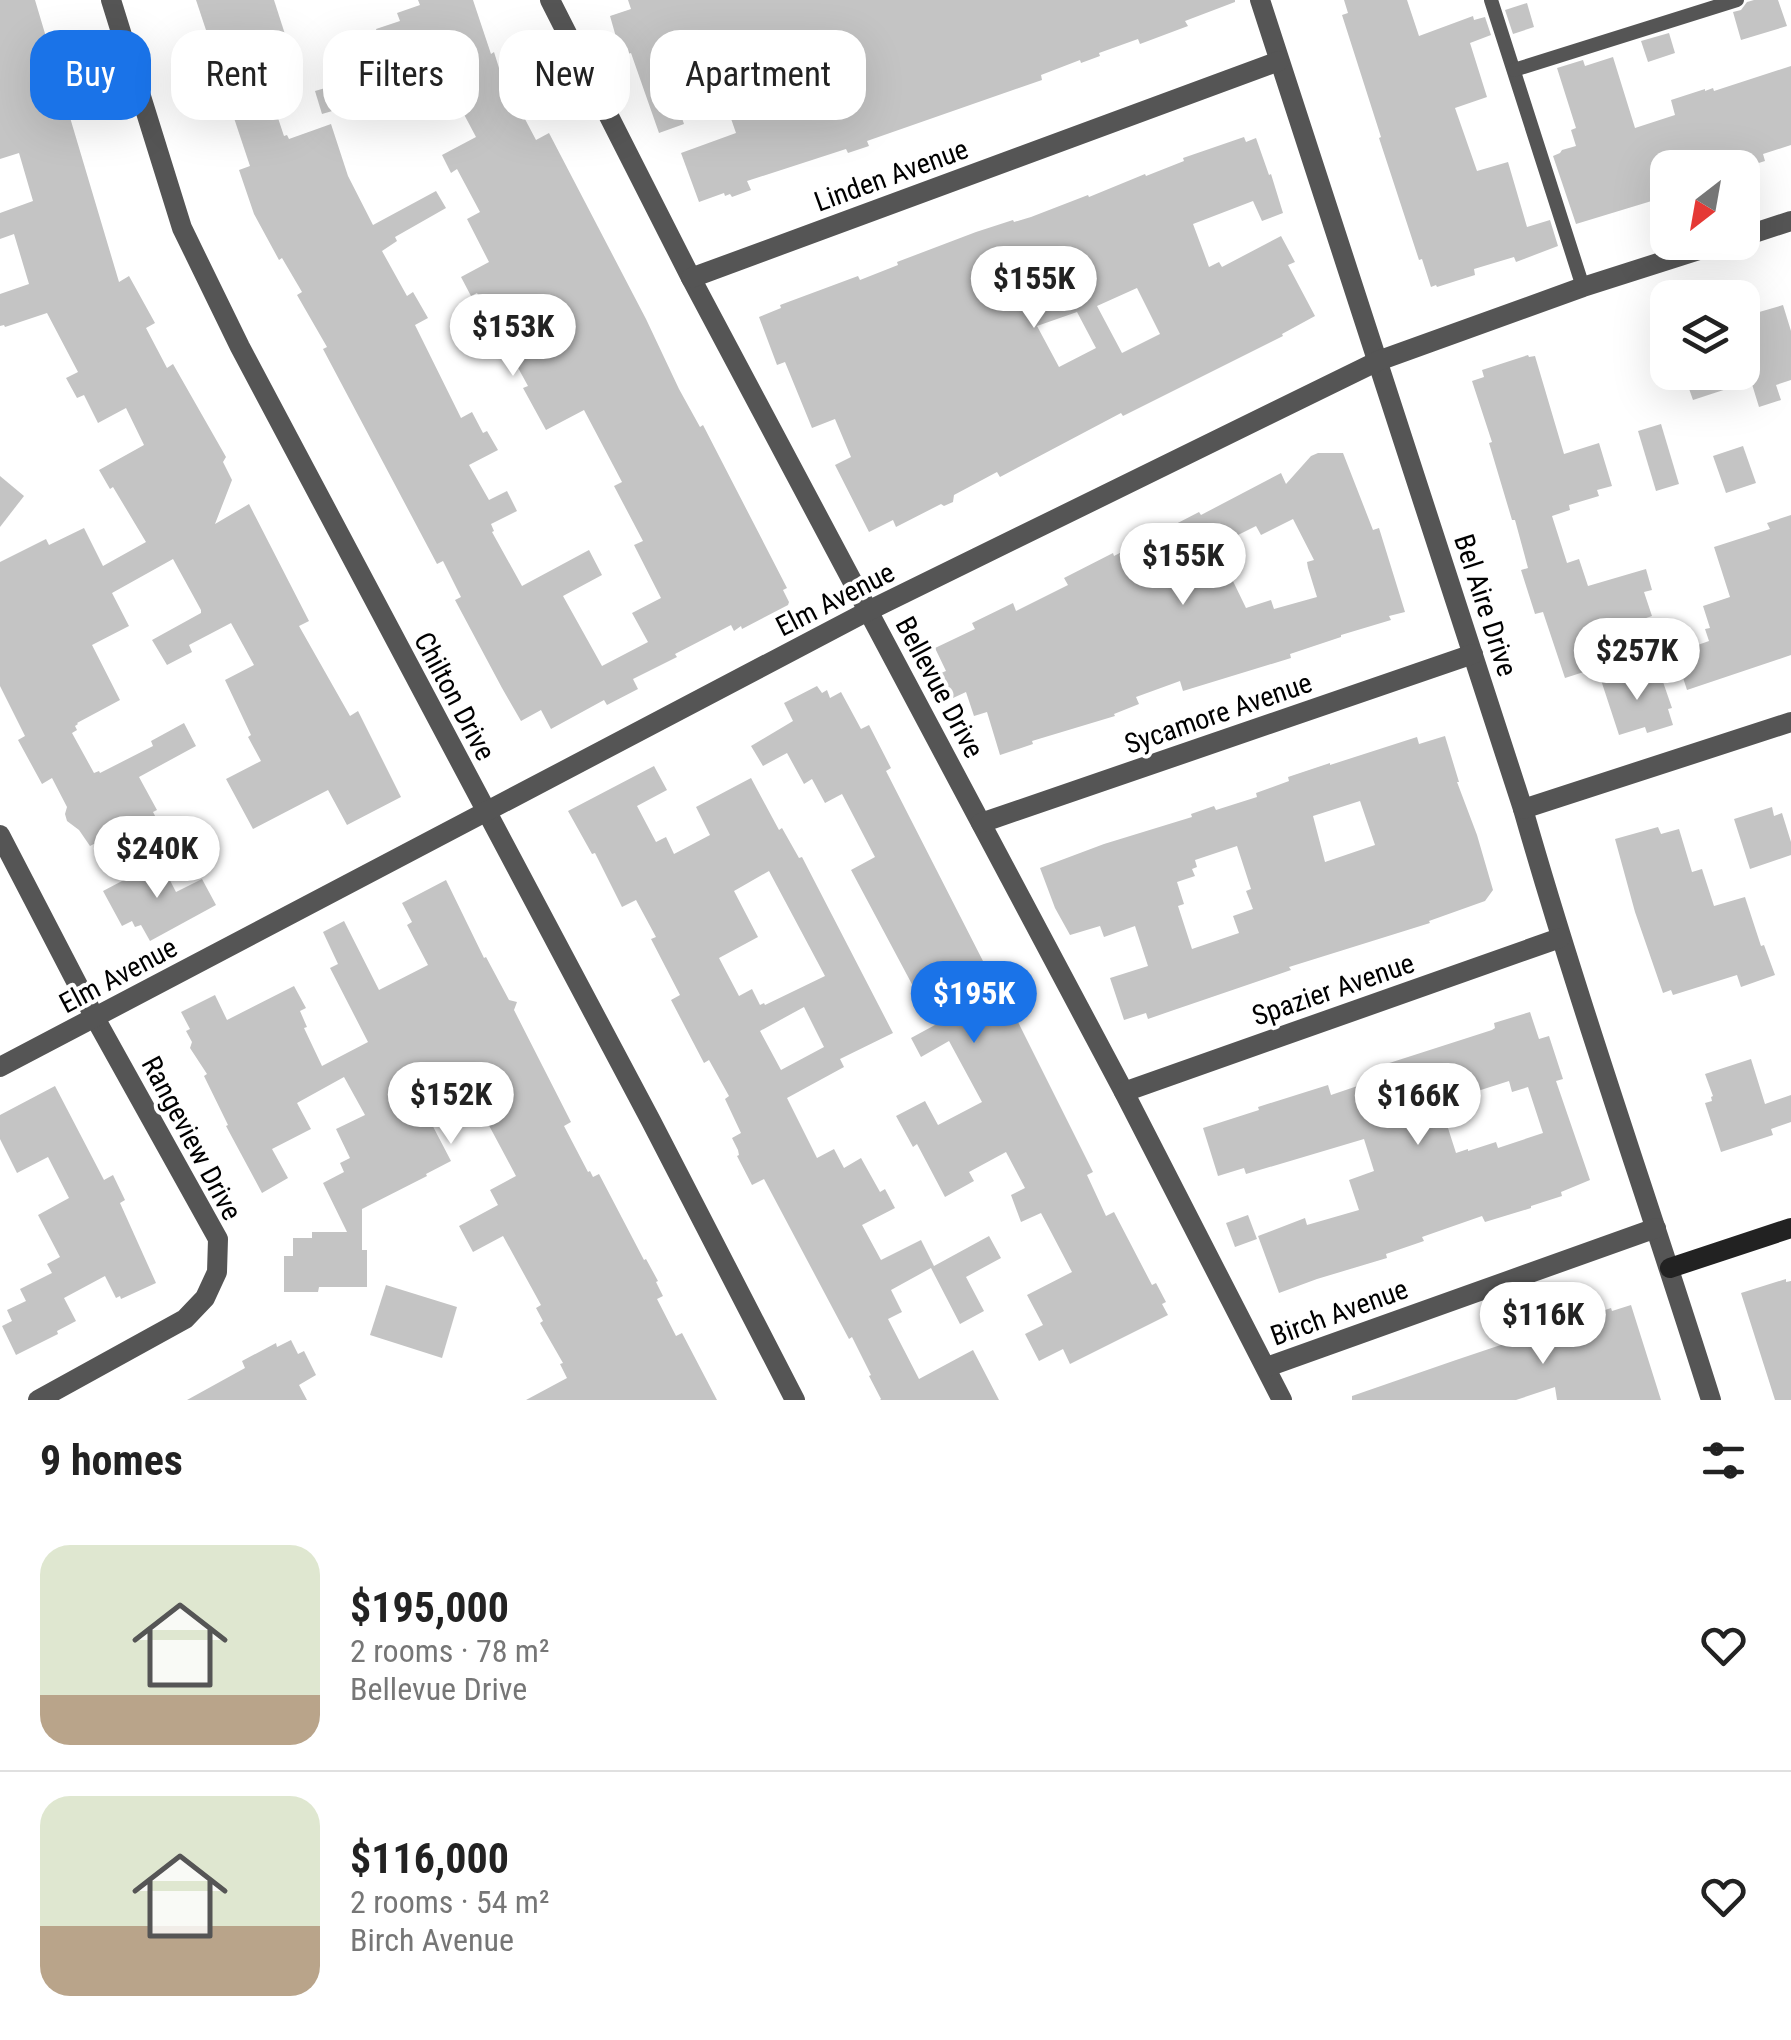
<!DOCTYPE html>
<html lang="en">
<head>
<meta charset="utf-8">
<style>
	:root { --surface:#fff; --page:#f2f2f2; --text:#222; --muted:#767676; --line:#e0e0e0; --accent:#1a73e8 }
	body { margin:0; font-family:"Roboto Condensed",sans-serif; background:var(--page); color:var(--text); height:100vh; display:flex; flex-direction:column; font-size:38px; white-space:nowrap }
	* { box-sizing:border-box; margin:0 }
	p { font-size:32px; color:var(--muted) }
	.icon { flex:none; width:55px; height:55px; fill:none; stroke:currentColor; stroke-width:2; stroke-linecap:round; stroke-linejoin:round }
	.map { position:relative; height:1400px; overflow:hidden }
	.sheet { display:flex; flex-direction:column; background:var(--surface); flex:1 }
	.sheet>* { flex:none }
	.top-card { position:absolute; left:30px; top:30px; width:1000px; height:90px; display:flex; gap:20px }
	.needle { width:65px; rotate:211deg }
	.buttons { position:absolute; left:1650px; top:150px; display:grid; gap:20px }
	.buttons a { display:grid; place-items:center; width:110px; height:110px; border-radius:20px; background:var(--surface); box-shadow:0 10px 40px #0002; font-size:50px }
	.price { position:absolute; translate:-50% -85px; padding:0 22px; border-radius:35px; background:#fff; color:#222; font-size:32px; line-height:65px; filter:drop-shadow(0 2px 5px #0008) }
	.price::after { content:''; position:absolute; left:50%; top:60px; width:30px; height:22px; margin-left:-15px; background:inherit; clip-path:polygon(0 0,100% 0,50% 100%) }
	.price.current { background:var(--accent); color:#fff }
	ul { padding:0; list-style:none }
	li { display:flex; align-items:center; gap:30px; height:250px; padding:0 40px }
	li+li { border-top:2px solid var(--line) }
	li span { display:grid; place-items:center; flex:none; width:280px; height:200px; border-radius:30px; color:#555 }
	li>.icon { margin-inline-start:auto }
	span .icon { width:120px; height:120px; fill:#fffc; stroke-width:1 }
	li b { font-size:42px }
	h2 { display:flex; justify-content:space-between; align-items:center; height:120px; padding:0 40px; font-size:42px }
	.pill { padding:0 35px; border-radius:30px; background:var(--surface); box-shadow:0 10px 40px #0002; font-size:35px; line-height:90px }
	.pill.current { background:var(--accent); color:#fff }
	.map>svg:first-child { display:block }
	.building { fill:#c4c4c4; fill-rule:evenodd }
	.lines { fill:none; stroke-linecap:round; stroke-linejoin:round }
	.lane { stroke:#555; stroke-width:14 }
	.street { stroke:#555; stroke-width:20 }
	.secondary { stroke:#222; stroke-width:20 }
	.labels { text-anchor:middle; stroke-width:8; stroke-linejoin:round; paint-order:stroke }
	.street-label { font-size:28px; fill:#000; stroke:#fff }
</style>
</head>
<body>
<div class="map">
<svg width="1791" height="1400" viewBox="0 0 1791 1400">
	<rect width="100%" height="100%" fill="#fff"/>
	<g class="building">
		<polygon points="0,0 35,0 119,282 129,276 155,323 146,328 167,368 173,364 226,457 223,462 232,480 215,524 249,504 309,621 299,626 350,716 358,711 401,797 347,825 328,790 253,829 226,779 261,761 248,737 251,735 225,680 254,665 231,623 189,645 192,652 167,665 152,640 201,613 201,610 173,559 112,593 129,626 92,645 120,700 77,723 78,724 75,726 77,730 72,733 94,773 99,771 100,773 153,746 151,741 184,723 196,746 139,777 157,810 153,812 171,846 145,859 129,830 109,841 107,837 90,846 79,830 67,821 65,814 67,807 52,778 42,784 18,740 25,736 0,686 0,562 46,539 49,545 84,528 103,566 146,542 113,487 110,489 99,470 144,445 126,408 98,423 84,395 77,398 66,378 78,372 47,313 5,327 4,325 0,326 0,294 29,284 14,234 0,239 0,213 33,201 19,153 0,159"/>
		<polygon points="196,0 274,0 292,56 222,78"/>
		<polygon points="418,0 473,0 491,54 494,52 504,84 506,83 536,140 549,133 646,319 679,389 700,427 703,425 787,588 783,590 789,602 788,605 742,629 741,626 734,631 731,625 675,654 677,657 633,679 638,689 607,705 604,700 551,729 541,710 521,721 502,688 455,600 461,597 443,561 437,564 323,349 327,347 297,295 302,292 282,258 279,260 254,214 239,170 250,166 233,115 273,103 284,136 287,135 289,139 331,124 348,176 373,225 436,191 446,208 395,237 397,241 382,251 407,296 413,292 428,318 415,325 461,418 472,412 483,433 487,431 498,450 469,465 489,500 507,491 517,511 491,524 494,531 492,532 522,586 589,550 602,575 563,596 602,666 648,642 632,613 661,598 634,545 643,541 614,486 622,482 584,410 546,430 523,388 528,386 477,293 471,296 461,277 489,262 467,219 480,212 457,169 451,173 442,155 476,137 450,88 434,93 421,52 386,63 376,29 400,21 397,13 420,5"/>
		<polygon points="628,0 1235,0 1235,2 1185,21 1188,26 1140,44 1138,39 1099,53 1100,56 1081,63 1080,60 1041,75 1042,80 867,141 869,146 848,153 846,149 747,181 751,190 732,197 730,194 725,196 724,193 699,202 681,153 736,133 713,67 669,80 684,124 659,133 631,53 625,55 622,43 618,44 610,16 631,9"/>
		<polygon points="1344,0 1407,0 1419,36 1473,16 1474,20 1485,17 1491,35 1470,43 1487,97 1455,108 1477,171 1508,162 1527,227 1550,220 1558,246 1516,262 1514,257 1474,269 1475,275 1437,287 1436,285 1431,287 1422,259 1419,260 1379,138 1381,137 1342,15 1348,13"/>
		<polygon points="1754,0 1778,0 1787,26 1741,40 1733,12 1741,10 1747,2"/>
		<polygon points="1527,3 1534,27 1513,34 1505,10"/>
		<polygon points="1669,33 1675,53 1648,62 1641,41"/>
		<polygon points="1613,57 1635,128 1675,115 1671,100 1705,89 1705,91 1713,88 1714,91 1791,66 1791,145 1763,154 1765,161 1743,168 1668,168 1668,196 1576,224 1553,156 1560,153 1562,150 1576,146 1571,130 1576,128 1557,68 1583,60 1585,66"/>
		<polygon points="339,84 346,107 322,114 315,91"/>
		<path d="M1244,137l2,5 10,-4 13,37 2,-1 12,39 -21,8 -9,-20 -60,23 16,43 10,-5 3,5 59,-31 14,26 -7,3 27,51 -33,18 1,2 -160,80 -2,-3 -121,64 -3,-5 -43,23 -1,7 -9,4 -3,-2 -45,23 -3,-7 -24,12 -34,-67 16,-8 -16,-38 -23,9 -27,-66 -8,3 -18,-48 22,-9 -1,-3 78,-29 2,4 38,-15 -1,-3 79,-30 37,-12 1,2 17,-5 57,-22 1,2 56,-23 1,2 38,-15 -1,-3zM1137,288l23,46 -38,19 -25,-47zM1077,312l19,36 -37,19 -22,-41z"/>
		<polygon points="1783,305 1791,331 1791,380 1776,385 1781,400 1759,407 1751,381 1693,400 1683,372 1742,372 1742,317"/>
		<polygon points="1528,355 1529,357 1535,356 1564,454 1599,443 1612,486 1597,490 1599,496 1569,505 1570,510 1552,516 1567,563 1579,559 1588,586 1646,569 1652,590 1644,592 1652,616 1602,633 1612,663 1565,678 1543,612 1535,614 1521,570 1528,568 1515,520 1512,520 1489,443 1492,442 1472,381 1484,377 1482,370"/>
		<polygon points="1661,424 1679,484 1656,491 1638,431"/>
		<polygon points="1743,446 1756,483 1726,493 1713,456"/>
		<path d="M1318,453h25l30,77 6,-2 26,84 -16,4 2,4 -50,15v2l-51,17 1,4 -108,33 -3,-10 -44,16 3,7 -25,10 1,2 -83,25 1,3 -33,11 -13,-43 -13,4 -8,-24 -13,6 -12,-25 5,-2 -11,-23 40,-19 -3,-6 41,-20 3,8 52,-26 -4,-7 49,-25 1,3 85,-44 2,3 80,-42 5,11 25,-28zM1293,519l21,41 -7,2 1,6 9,29 -43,12 -3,-9 -25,8 -30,-62 40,-20 5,9z"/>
		<polygon points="0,476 24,496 0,527"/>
		<polygon points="1791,515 1791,655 1687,690 1675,653 1709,641 1705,629 1710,628 1703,606 1730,597 1714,547 1770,529 1767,523"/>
		<polygon points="1626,668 1633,688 1662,679 1672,708 1668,709 1673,725 1647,733 1645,727 1619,735 1600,677"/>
		<polygon points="817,686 822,693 827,690 830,698 841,692 861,729 869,725 891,768 886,771 985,965 973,972 993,1010 1008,1002 1093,1172 1087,1175 1106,1216 1114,1212 1152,1285 1156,1283 1166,1302 1162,1304 1168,1315 1070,1364 1063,1349 1039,1361 1025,1334 1043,1325 1027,1295 1072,1272 1041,1213 1021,1222 1011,1195 1025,1188 1006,1152 969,1172 974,1181 945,1197 917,1144 913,1147 896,1116 925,1101 938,1125 982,1102 949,1041 921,1057 911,1038 946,1019 926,982 914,988 851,870 875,857 842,794 825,803 812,779 804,784 787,753 763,766 751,746 793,721 784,703"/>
		<path d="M1445,736l14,46h-2l20,53 16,55 -8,11 -56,20 1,2 -141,44 2,3 -120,41 -23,8 -2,-6 -22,7 -14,-42 38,-12 -13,-40 -31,11 -4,-11 -30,9 -15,-27 -15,-40 64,-24 88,-27 -1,-3 23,-8 2,4 41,-13 -1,-4 33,-12 -1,-4 42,-14v2l87,-28 2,7zM1360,801l15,44 -50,17 -12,-46zM1237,846l14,43 -5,2 7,18 -20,7 6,17 -47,16 -14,-43 6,-2 -7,-22 18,-6 -3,-7 5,-2 -2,-7z"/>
		<path d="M654,766l13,24 -30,16 19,36 10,-5 8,17 36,-19 -14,-28 55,-29 28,52 3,-2 17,30 3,-1 91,176 -53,26 4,8 -57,31 30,60 17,-9 10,19 17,-10 19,34 5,-3 10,19 -33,17 19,35 40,-20 13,26 55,-30 12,22 -35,19 18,34 -24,13 -29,-56 -40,22 11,22 -14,7 31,60 54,-29 26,50h-119l1,-1 -12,-23 2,-1 -19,-38 -3,2 -85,-160 -12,6 -15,-29 2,-1 -1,-5 -6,-12 9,-5 -16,-34 4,-3 -20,-36 -5,3 -33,-63 9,-5 -29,-56 5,-2 -20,-37 -14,7 -27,-54 -3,1 -24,-43zM769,871l56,105 -60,29 -1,-2 -4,2 -8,-16 -13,7 -20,-38 39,-21 -24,-46zM804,1007l20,40 -43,23 -21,-39z"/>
		<polygon points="1772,807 1774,816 1782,813 1791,842 1791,855 1750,869 1734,819"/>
		<polygon points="1658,827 1661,834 1679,829 1692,872 1702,869 1714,906 1745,897 1761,946 1764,945 1775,975 1741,987 1737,975 1673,995 1671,990 1663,993 1635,912 1615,839"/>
		<polygon points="160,861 176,892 202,879 216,905 150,941 141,925 135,927 132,921 122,926 103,891"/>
		<polygon points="446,880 484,958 486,957 509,1000 517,1002 514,1010 571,1122 564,1126 588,1172 590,1171 593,1177 599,1174 644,1260 646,1259 658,1281 656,1282 663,1296 657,1299 676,1336 682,1333 717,1400 526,1400 567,1378 560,1364 563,1363 540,1323 543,1321 536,1308 541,1305 503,1236 473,1252 459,1226 498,1205 490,1190 516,1176 485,1118 478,1121 464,1095 427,1115 451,1161 426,1174 427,1176 362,1209 362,1250 367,1250 367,1287 319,1287 318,1292 284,1292 284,1256 293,1256 293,1238 312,1238 312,1232 347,1232 323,1183 344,1172 340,1163 350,1158 336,1129 365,1115 344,1077 297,1103 311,1129 272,1149 288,1178 262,1193 226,1126 228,1125 204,1076 207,1074 190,1048 192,1042 186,1031 190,1029 181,1012 215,995 227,1020 294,986 306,1008 300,1011 307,1027 304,1028 322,1066 368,1042 330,968 338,964 323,932 344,921 379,990 428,965 407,925 412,922 402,903"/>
		<path d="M1530,1012l9,27 10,-3 14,43 -7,2 34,99 -29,12 1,4 -31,10v2l-46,14 -3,-6 -60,21 2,4 -38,13 1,4 -70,21 -38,14 -21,-57 47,-18 2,7 52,-15 -10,-30 25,-9 -10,-32 -118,35 -2,-6 -26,8 -15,-48 56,-18 -1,-3 70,-22 3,10 53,-18 -4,-11 112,-36 3,-2 -1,-5zM1509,1081l3,11 16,-5 15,46 -45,15 -2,-6 -28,9v-2l-12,4 -16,-50z"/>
		<polygon points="1751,1059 1765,1104 1791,1095 1791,1122 1771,1129 1773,1135 1721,1152 1705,1103 1712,1101 1711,1097 1713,1096 1705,1074"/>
		<polygon points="55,1086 104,1180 113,1175 125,1200 120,1203 156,1283 121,1299 120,1296 116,1298 105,1276 64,1298 76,1321 57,1331 58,1334 16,1355 2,1326 12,1321 7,1310 26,1301 20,1289 52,1273 47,1264 60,1257 38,1215 69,1198 48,1157 17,1173 0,1139 0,1115"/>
		<polygon points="1248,1215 1257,1239 1235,1247 1226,1223"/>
		<polygon points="1786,1279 1786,1282 1791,1281 1791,1400 1775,1400 1741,1293"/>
		<polygon points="386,1285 457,1307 442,1358 370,1335"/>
		<polygon points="1631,1305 1661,1400 1557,1400 1555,1387 1516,1400 1352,1400 1352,1396 1456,1360 1611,1308 1612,1311"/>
		<polygon points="291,1340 298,1354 304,1351 316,1375 299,1385 307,1400 187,1400 245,1368 242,1361 276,1343 277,1347"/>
	</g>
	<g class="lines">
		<g class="lane">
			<polyline points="1491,0 1583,287"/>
			<polyline points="1514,70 1737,0"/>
		</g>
		<g class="street">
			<polyline points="111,0 182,228 240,347 651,1121 795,1400"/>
			<polyline points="550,0 691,278 1124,1092 1282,1400"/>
			<path d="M1260,0l263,809c57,199 126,394 188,591"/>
			<polyline points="1742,237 1791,221"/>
			<polyline points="691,278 1279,61"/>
			<polyline points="1523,809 1791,722"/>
			<polyline points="981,823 1473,654"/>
			<polyline points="0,835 95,1018 218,1239 217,1272 205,1298 185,1319 38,1400"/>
			<polyline points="0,1067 868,611 1378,361 1583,287 1724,242"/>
			<polyline points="1124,1092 1560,938"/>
			<polyline points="1267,1367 1656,1228"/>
		</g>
		<polyline class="secondary" points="1670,1268 1791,1228"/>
	</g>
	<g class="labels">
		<g class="street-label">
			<text transform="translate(891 175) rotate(-20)" y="10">Linden Avenue</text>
			<text transform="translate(835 599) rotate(-27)" y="10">Elm Avenue</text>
			<text transform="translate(1486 605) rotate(72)" y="10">Bel Aire Drive</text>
			<text transform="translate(940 687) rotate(62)" y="10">Bellevue Drive</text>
			<text transform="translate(455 696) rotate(62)" y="10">Chilton Drive</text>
			<text transform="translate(1218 713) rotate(-19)" y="10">Sycamore Avenue</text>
			<text transform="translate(118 975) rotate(-28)" y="10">Elm Avenue</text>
			<text transform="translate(1333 989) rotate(-19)" y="10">Spazier Avenue</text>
			<text transform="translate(192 1138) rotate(62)" y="10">Rangeview Drive</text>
			<text transform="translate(1339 1312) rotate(-20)" y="10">Birch Avenue</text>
		</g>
	</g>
</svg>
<div class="buttons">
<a><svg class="needle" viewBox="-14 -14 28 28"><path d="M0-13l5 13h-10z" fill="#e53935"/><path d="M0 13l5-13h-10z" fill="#767676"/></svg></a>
<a><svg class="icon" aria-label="layers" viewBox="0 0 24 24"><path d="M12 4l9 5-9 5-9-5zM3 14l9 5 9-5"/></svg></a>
</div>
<b class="price" style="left:1034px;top:331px">$155K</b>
<b class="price" style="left:513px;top:379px">$153K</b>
<b class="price" style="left:1183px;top:608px">$155K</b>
<b class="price" style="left:1637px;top:703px">$257K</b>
<b class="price" style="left:157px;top:901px">$240K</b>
<b class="price current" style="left:974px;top:1046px">$195K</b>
<b class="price" style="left:451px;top:1147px">$152K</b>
<b class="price" style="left:1418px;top:1148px">$166K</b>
<b class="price" style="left:1543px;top:1367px">$116K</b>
<div class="top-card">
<a class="pill current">Buy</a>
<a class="pill">Rent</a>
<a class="pill">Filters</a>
<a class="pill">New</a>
<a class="pill">Apartment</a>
</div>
</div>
<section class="sheet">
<h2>9 homes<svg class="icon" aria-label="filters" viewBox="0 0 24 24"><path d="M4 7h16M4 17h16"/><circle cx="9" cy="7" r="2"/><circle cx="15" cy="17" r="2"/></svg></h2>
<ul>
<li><span style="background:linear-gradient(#dfe7d0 75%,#b9a48a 0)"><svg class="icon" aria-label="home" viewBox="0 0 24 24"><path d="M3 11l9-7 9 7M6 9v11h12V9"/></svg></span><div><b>$195,000</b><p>2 rooms · 78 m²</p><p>Bellevue Drive</p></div><svg class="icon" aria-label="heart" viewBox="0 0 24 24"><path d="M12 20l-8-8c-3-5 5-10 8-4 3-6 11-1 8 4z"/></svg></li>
<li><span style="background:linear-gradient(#dfe7d0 65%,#b9a48a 0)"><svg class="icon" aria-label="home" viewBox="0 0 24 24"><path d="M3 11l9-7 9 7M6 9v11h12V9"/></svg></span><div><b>$116,000</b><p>2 rooms · 54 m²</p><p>Birch Avenue</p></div><svg class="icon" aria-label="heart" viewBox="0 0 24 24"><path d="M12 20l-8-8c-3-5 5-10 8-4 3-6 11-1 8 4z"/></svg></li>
</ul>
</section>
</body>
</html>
